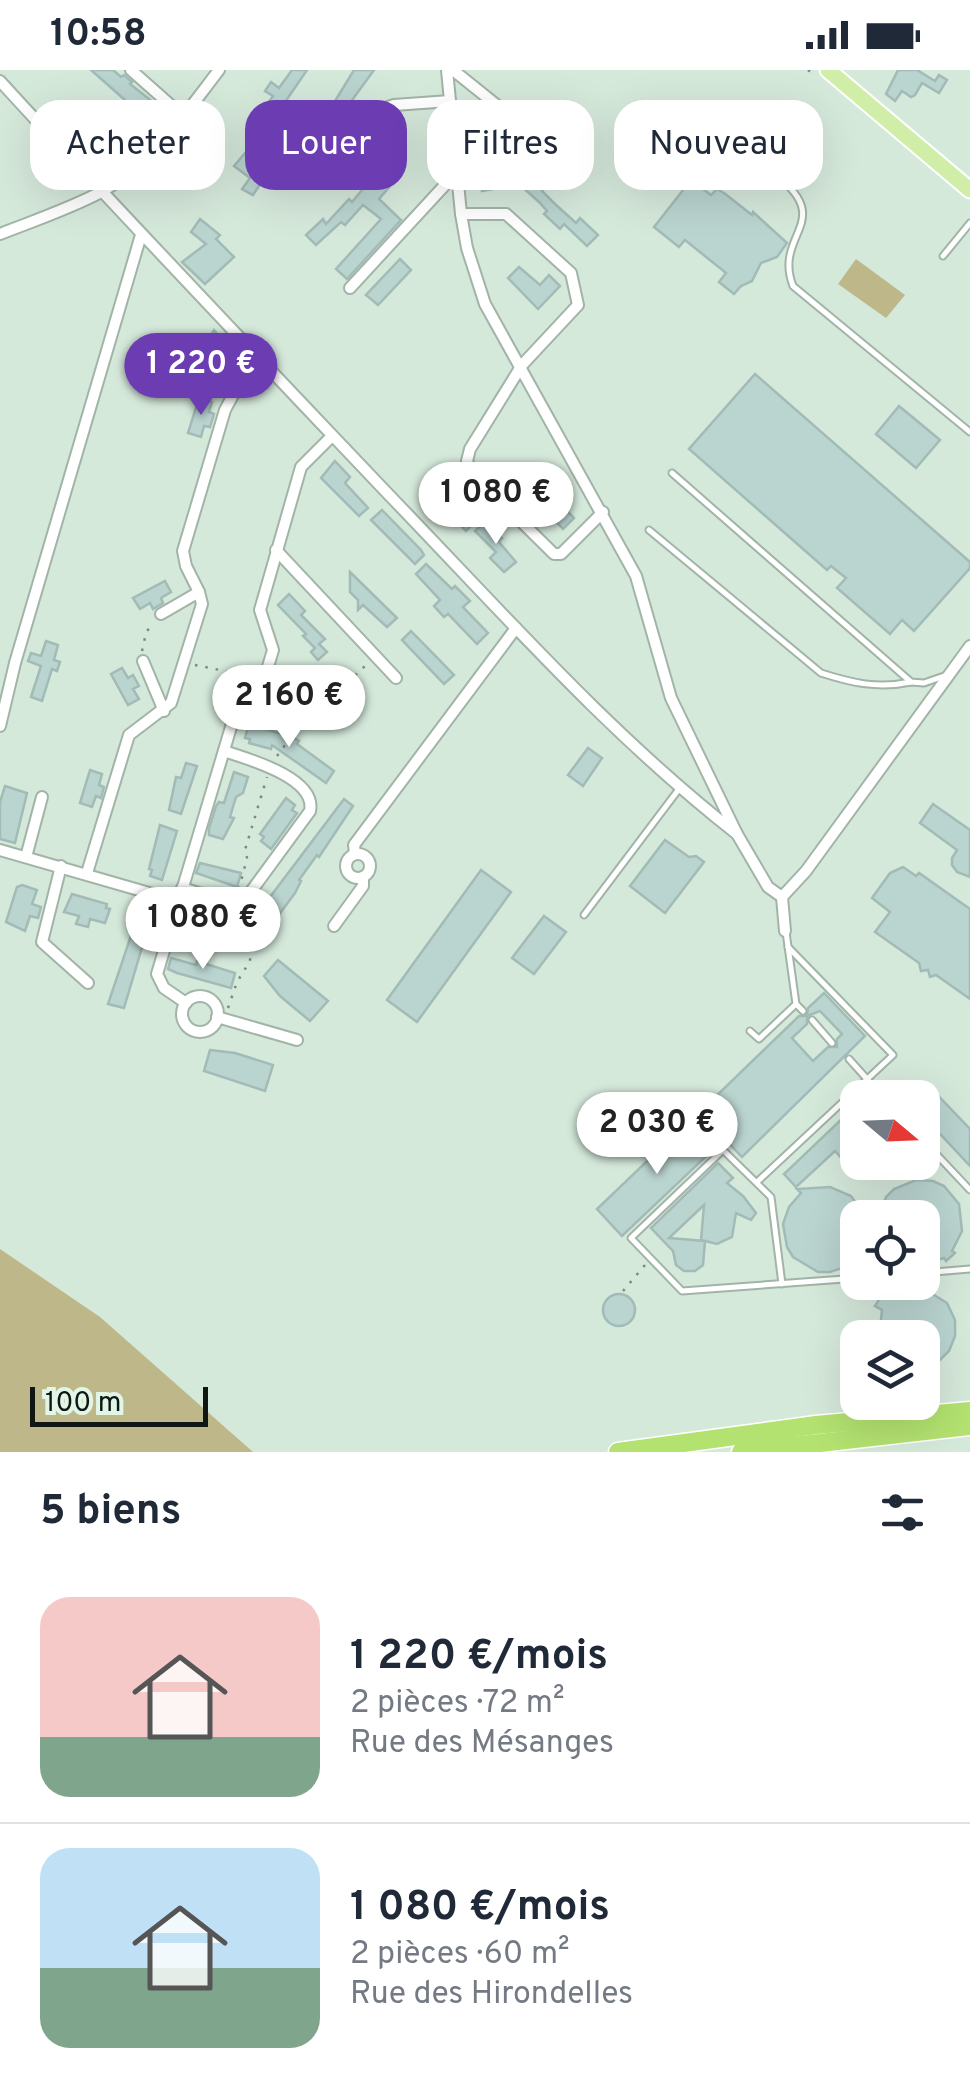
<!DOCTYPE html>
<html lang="fr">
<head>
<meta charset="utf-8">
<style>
	:root { --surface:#fff; --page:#f2f2f3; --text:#1f2937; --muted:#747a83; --line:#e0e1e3; --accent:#6c3cb3 }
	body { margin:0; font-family:Overpass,sans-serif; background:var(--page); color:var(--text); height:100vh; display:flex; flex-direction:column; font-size:38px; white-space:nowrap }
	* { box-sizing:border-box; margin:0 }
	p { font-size:32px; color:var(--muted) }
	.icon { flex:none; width:55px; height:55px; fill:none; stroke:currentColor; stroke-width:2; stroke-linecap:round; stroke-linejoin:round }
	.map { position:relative; height:1382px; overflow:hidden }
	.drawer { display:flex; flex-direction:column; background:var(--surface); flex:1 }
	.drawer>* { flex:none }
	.top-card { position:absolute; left:30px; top:30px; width:910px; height:90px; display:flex; gap:20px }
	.needle { width:65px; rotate:109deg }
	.buttons { position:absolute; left:840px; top:1010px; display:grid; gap:20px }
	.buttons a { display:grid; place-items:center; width:100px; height:100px; border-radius:20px; background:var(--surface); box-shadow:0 10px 40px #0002; font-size:50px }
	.scale { position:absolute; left:30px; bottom:25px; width:178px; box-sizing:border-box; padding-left:10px; border:5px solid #101712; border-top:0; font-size:28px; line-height:35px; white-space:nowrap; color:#101712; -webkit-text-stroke:8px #e2f6e8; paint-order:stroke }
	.price { position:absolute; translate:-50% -85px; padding:0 22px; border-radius:35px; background:#fff; color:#222; font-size:32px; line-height:65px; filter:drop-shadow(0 2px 5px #0008) }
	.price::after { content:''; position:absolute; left:50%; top:60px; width:30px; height:22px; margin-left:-15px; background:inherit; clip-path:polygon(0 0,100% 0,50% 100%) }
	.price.selected { background:var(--accent); color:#fff }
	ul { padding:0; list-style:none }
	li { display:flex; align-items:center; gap:30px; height:250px; padding:0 40px }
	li+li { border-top:2px solid var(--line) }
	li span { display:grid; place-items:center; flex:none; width:280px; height:200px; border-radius:30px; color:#555 }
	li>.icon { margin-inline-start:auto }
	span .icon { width:120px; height:120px; fill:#fffc; stroke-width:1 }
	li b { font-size:42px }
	h2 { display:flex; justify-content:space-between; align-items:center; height:120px; padding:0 40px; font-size:42px }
	.tag { padding:0 35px; border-radius:30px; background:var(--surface); box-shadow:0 10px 40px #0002; font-size:35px; line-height:90px }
	.tag.selected { background:var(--accent); color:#fff }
	.status { display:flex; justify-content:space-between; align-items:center; height:70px; padding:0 50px; background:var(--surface); direction:ltr }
	.status svg { height:28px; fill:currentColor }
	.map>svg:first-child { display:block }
	.green { fill:#beb78a }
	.building { fill:#bad4cf; stroke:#a2bbb7; stroke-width:2.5; fill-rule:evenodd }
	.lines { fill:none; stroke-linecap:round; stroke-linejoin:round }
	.lane-casing { stroke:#a1b4a7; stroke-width:9 }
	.street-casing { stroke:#a1b4a7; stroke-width:14 }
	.primary-casing { stroke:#fff; stroke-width:19 }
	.highway-casing { stroke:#fff; stroke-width:21 }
	.path { stroke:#7b897f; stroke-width:2.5; stroke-dasharray:2.5 8; stroke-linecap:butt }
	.lane { stroke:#fff; stroke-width:5 }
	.street { stroke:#fff; stroke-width:10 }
	.primary { stroke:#d1eea9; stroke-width:15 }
	.highway { stroke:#b3e270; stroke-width:18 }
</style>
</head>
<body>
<div class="status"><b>10:58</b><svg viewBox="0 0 49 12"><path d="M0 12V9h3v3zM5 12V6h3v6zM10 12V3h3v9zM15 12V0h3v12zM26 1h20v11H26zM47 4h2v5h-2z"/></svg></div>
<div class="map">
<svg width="970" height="1382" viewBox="0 0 970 1382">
	<rect width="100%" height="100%" fill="#d5e9db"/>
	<g class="green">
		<polygon points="856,189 905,225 886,248 838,214"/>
		<polygon points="0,1179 100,1247 253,1382 0,1382"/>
	</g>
	<g class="building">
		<polygon points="91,0 113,0 121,7 124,5 132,12 130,14 163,40 151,53"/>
		<polygon points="292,0 307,0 277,44 266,36 273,26 265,21 271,12 279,18"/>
		<polygon points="354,0 374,0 342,44 332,36"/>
		<polygon points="898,0 917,0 935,11 939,5 947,10 939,23 922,13 915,25 911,27 902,21 895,31 886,24"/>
		<polygon points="308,35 319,44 299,70 303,75 297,81 299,84 287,96 277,85 289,74 285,70 303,54 296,49"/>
		<polygon points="246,82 267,96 264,102 267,104 253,125 242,119 250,108 234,96"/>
		<polygon points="522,89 549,113 542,121 555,134 576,153 580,148 598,165 587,176 564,154 560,159 544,144 547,141 539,132 519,114 482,121 479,106 510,102"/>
		<polygon points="392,91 403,101 379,129 401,150 347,209 336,199 381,149 363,135 345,155 341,152 316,175 306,165 323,149 326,154 349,129 352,132 372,108 374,110"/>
		<polygon points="691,110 711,125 717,119 724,123 752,145 753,142 787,173 777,187 761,193 752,211 741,216 734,224 719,212 726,203 685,170 679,177 654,157"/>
		<polygon points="200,149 220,165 216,169 234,187 205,214 182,192 206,174 191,162"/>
		<polygon points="400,189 411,200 378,235 366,225"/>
		<polygon points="519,197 540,215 549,205 560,216 538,239 508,208"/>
		<polygon points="214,260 244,296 235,304 207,271"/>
		<polygon points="755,304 970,492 970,498 914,561 902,550 890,564 837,518 846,508 831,496 827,500 689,379"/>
		<polygon points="199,328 212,332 209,342 214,344 210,357 204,356 201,367 188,363"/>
		<polygon points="899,336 940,370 916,398 876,364"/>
		<polygon points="335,391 350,407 345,413 368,438 359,446 321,408"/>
		<polygon points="444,407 461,424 457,428 476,451 466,461 450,444 455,439 434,417"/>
		<polygon points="546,411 562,428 558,432 574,448 563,459 549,444 553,440 535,421"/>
		<polygon points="382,440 421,480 424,485 415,494 371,450"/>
		<polygon points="486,451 502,468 499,472 516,492 504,502 490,488 496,482 475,461"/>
		<polygon points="426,494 452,519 455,516 470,531 463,537 488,563 477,574 448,544 444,547 434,536 440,530 416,504"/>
		<polygon points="350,502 397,548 387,557 363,535 358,540 358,530 350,522"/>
		<polygon points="165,511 171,522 161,528 163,533 153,539 150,533 140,539 133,528"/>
		<polygon points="289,524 305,541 301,545 325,569 319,574 327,582 318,590 311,582 315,578 303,566 306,564 278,535"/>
		<polygon points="411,561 454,605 444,614 402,570"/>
		<polygon points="46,571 58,575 54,590 60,592 57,601 52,599 42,631 31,627 41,596 28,591 31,583 41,586"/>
		<polygon points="122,598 128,608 133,605 139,616 133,619 139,629 128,635 111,604"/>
		<polygon points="249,654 294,668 299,671 297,674 334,701 326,713 272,675 271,679 249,673 250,669 245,668"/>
		<polygon points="588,678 602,688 583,716 568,705"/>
		<polygon points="186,693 197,696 181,744 169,740 176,707 181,708"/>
		<polygon points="90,700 102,704 99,715 104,717 101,728 96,726 92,737 80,733"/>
		<polygon points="234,702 248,707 243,723 236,727 230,747 234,748 223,769 209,765 209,759 216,736 219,732 224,733"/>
		<polygon points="5,716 27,723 15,773 0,769 0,732"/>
		<polygon points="286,728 295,735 292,740 297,743 271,779 261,771 264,767 260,764"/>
		<polygon points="344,729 353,736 319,787 317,785 299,810 301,811 295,823 275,850 264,841 267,837 264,835"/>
		<polygon points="933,734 970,760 970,807 957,802 952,795 952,788 957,780 920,753"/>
		<polygon points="160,755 177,761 162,810 150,806 152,800 149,799"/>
		<polygon points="665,770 689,787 696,786 704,792 665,843 630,816"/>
		<polygon points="200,793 241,803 237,817 196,803"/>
		<polygon points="903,797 916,806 919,803 970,839 970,929 936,905 930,907 928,900 921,901 919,893 875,862 890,842 872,828 890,803"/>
		<polygon points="481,800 511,822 417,952 387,930"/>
		<polygon points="22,815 37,820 32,834 41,837 38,848 30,846 25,861 6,852 17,817"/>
		<polygon points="72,824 107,834 106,838 110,839 105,853 90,849 88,857 76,854 79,846 64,842"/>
		<polygon points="138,829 151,833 154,837 124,938 108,934 140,839 135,838"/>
		<polygon points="185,841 248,859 244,873 181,853"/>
		<polygon points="544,846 566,862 534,904 512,888"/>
		<polygon points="171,888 196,895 197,891 235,903 231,918 177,903 168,899"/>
		<polygon points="278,890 328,931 310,951 280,926 264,906"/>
		<path d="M824,923l41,43 -123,121 -20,-21 10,-9 -23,-24 90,-87h8l1,-8zM820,941l22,23 -5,5v8h-9l-15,14 -21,-23 15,-14v-8z"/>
		<polygon points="210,980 235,983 273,995 265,1021 204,1001"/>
		<polygon points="928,1015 970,1059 970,1096 928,1051 930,1049 922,1041 922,1028 915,1028"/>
		<polygon points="847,1044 858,1056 858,1080 845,1092 835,1081 796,1117 784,1104"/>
		<polygon points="691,1049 717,1076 622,1166 597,1139"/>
		<polygon points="718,1093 733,1108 727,1113 743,1126 756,1143 751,1150 736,1143 732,1167 717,1174 701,1170 704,1135 669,1168 705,1171 703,1195 695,1201 684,1201 676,1195 673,1181 651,1158"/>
		<polygon points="916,1110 933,1111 944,1116 959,1134 962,1161 952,1181 955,1183 946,1191 944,1188 922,1195 922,1148 878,1148 886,1127 894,1119"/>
		<polygon points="830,1117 851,1126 867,1148 858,1148 858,1193 851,1199 848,1196 830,1202 818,1202 793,1187 787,1177 783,1154 789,1137 801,1123 797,1119"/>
		<polygon points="888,1213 893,1216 895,1224 910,1220 926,1220 947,1233 955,1250 955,1266 949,1281 939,1291 922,1298 922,1268 879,1268 882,1240 875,1236 882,1225 882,1217"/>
		<circle cx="619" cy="1240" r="16"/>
	</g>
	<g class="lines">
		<defs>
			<g id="lane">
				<polyline points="722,49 728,83"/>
				<path d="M705,110l23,-27c25,2 29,6 48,22 60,47 -3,59 17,111l177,146"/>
				<polyline points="943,186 970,153"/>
				<polyline points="672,403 911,612 924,613 947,605"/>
				<path d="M649,460l172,143c31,10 57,16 90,9"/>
				<polyline points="584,845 679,719"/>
				<polyline points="786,862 796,934 803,941"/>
				<polyline points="812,950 832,973"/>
				<polyline points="750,961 759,969 796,934"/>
				<polyline points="849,989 884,1028"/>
				<polyline points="922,1069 970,1120"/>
				<polyline points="757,1112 893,985 788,877"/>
				<polyline points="922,1203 970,1199"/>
				<polyline points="782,1214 771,1127 723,1080 631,1168 682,1221 858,1208"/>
			</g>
			<g id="street">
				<polyline points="131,0 184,47"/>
				<polyline points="447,0 461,144 467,178 485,234 636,506 671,628 737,764 768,817 782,827"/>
				<polyline points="453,0 545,74"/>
				<path d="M0,11c128,140 259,277 390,415 112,116 219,238 347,338"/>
				<polyline points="310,110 335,102 379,40 394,35 450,31"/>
				<polyline points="461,144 506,144 571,203 578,235 522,295 470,379 467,391 472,403 554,484 561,484 603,442"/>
				<path d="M0,164c33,-13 69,-25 101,-42 50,-27 84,-78 118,-122"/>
				<polyline points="350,218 456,103"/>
				<polyline points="276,480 396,608"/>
				<polyline points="161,544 199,522 186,496 183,481 225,340 233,325 264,295"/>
				<polyline points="143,591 164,641"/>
				<polyline points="0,656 15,593 141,165"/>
				<polyline points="0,780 177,831"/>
				<circle cx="358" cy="796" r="12"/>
				<polyline points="355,784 354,775 516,558"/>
				<polyline points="26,787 42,727"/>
				<polyline points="61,796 42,872 88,913"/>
				<polyline points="87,803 129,665 171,633 202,534 199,522"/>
				<path d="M182,818l50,15 15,-6 63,-86c7,-33 -62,-52 -86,-60"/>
				<polyline points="782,827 806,801 970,576"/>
				<polyline points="782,827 785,861"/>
				<polyline points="334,856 363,816 363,807"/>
				<circle cx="200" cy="944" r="18"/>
				<polyline points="186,933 164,918 157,904 231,657 236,646 261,620 273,580 260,540 301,397 332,366"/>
				<polyline points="217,947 297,970"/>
			</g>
			<polyline id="primary" points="828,0 970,120"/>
			<g id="highway">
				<polyline points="618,1382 816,1355 970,1341"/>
				<polyline points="741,1382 970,1356"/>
			</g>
		</defs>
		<use href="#lane" class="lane-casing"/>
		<use href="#street" class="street-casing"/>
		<use href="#primary" class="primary-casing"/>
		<use href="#highway" class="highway-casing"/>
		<g class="path">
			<polyline points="808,0 816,6"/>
			<polyline points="142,581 146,563 153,552"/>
			<polyline points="195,595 225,601 253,615"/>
			<polyline points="277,686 309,643 315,644 367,594"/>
			<polyline points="239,819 247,788 245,780 267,707"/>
			<polyline points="228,938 237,912 250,891 252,837"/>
			<polyline points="623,1221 645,1195"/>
		</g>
		<use href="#lane" class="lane"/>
		<use href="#street" class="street"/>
		<use href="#primary" class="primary"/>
		<use href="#highway" class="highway"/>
	</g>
</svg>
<div class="buttons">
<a><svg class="needle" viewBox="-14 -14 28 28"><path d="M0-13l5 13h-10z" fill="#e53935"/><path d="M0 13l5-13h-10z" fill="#747a83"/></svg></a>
<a><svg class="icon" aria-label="locate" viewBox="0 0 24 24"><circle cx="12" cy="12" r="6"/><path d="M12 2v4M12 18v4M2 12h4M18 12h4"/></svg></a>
<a><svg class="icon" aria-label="layers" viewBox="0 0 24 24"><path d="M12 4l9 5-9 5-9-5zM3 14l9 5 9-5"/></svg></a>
</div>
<div class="scale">100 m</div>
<b class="price selected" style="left:201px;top:348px">1 220 €</b>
<b class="price" style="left:496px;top:477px">1 080 €</b>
<b class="price" style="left:289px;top:680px">2 160 €</b>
<b class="price" style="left:203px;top:902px">1 080 €</b>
<b class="price" style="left:657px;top:1107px">2 030 €</b>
<div class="top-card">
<a class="tag">Acheter</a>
<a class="tag selected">Louer</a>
<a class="tag">Filtres</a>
<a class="tag">Nouveau</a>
</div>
</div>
<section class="drawer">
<h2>5 biens<svg class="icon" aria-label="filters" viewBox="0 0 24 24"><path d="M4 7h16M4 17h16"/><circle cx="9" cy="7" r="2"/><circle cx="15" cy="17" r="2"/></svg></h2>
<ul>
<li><span style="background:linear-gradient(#f6c9c9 70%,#7fa58c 0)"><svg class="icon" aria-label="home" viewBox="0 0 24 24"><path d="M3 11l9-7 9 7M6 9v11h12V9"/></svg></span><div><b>1 220 €/mois</b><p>2 pièces · 72 m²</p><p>Rue des Mésanges</p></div></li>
<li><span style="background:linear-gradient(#bfe0f5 60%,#7fa58c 0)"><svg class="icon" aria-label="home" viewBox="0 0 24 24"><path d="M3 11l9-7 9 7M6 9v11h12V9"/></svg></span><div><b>1 080 €/mois</b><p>2 pièces · 60 m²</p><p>Rue des Hirondelles</p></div></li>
</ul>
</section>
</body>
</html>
